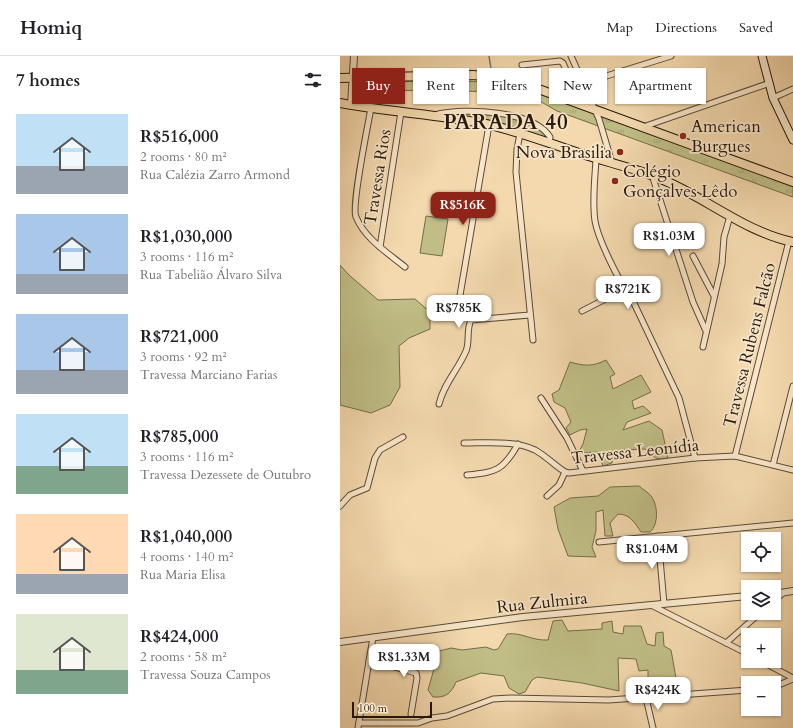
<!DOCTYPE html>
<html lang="en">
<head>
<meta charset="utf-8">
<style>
	:root { --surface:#fff; --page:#f6f6f6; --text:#202124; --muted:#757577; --line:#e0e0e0; --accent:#8f2418 }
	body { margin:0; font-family:Cardo,serif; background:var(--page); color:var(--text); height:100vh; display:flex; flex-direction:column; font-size:15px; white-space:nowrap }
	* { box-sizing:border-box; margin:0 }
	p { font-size:13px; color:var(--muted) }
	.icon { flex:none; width:22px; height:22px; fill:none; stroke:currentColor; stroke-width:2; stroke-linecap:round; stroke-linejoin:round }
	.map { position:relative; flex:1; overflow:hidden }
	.panel { display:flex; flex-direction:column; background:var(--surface); width:340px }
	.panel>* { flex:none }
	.hud { position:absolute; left:12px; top:12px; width:380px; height:36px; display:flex; gap:8px }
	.buttons { position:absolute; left:401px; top:476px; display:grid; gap:8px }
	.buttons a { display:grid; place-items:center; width:40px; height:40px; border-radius:0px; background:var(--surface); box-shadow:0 1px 3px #0004; font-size:20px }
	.scale { position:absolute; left:12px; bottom:10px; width:80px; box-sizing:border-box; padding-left:4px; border:2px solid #271a0d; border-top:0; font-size:11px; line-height:14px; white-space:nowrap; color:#271a0d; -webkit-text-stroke:3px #f8e6ca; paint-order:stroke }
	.price { position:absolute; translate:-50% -34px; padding:0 9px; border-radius:8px; background:#fff; color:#222; font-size:13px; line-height:26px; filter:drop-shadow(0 1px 2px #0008) }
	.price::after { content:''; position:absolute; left:50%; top:24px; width:12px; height:9px; margin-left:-6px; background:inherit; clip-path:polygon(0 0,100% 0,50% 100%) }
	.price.current { background:var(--accent); color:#fff }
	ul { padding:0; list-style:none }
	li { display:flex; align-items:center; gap:12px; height:100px; padding:0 16px }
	li span { display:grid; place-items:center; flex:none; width:112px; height:80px; border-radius:0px; color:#555 }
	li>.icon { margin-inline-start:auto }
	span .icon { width:48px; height:48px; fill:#fffc; stroke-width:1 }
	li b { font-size:17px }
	h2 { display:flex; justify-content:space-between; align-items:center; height:48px; padding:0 16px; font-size:17px }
	.pill { padding:0 14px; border-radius:0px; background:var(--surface); box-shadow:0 1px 3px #0004; font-size:14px; line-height:36px }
	.pill.current { background:var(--accent); color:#fff }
	header { display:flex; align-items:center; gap:24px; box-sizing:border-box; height:56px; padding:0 20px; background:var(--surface); border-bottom:1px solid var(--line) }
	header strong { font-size:19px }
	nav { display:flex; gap:22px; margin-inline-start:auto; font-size:14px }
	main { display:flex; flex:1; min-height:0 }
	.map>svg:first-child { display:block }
	.green { fill:#c0be86; stroke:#746c4a }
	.park { fill:url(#park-tufts); stroke:#746c4a }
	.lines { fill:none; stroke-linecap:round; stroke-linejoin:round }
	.stream { stroke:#707872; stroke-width:1.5 }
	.minor-casing { stroke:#5a4a35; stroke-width:7 }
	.tertiary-casing { stroke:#5a4a35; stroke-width:8 }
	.secondary-casing { stroke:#271a0d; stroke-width:9 }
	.primary-casing { stroke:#271a0d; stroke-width:10 }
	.minor { stroke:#f8e6ca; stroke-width:5 }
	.tertiary { stroke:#f8e6ca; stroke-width:6 }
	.secondary { stroke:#f8e6ca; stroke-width:7 }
	.primary { stroke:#f4d9ae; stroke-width:8 }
	.poi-dot { fill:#8f2418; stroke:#f8e6ca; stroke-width:1.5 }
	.labels { text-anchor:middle; stroke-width:3.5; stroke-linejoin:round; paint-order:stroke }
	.poi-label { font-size:17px; fill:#271a0d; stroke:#f8e6ca; text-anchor:start }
	.street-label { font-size:17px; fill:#271a0d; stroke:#f8e6ca }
	.district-label { font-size:21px; font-weight:bold; letter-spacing:1px; fill:#271a0d; stroke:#f8e6ca }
</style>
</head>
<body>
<header>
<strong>Homiq</strong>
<nav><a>Map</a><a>Directions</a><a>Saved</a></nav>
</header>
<main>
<section class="panel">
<h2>7 homes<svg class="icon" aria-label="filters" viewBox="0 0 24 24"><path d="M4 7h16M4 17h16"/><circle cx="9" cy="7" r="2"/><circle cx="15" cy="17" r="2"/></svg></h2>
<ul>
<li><span style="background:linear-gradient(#bfe0f5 65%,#9aa5b1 0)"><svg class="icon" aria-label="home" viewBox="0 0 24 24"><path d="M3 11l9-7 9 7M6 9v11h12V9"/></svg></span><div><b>R$516,000</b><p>2 rooms · 80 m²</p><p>Rua Calézia Zarro Armond</p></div></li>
<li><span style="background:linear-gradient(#a9c7e8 75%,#9aa5b1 0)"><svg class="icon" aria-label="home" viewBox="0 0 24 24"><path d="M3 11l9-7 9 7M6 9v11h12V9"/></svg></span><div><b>R$1,030,000</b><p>3 rooms · 116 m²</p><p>Rua Tabelião Álvaro Silva</p></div></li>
<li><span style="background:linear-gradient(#a9c7e8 70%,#9aa5b1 0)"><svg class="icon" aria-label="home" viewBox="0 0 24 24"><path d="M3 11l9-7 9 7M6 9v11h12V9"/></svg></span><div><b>R$721,000</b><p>3 rooms · 92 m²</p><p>Travessa Marciano Farias</p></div></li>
<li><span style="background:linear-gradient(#bfe0f5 65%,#7fa58c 0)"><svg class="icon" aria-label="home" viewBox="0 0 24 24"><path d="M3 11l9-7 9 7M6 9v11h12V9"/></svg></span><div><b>R$785,000</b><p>3 rooms · 116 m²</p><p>Travessa Dezessete de Outubro</p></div></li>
<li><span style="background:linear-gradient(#ffd9b3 75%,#9aa5b1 0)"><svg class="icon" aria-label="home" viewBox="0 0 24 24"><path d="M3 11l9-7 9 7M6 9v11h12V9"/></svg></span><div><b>R$1,040,000</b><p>4 rooms · 140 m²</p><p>Rua Maria Elisa</p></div></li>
<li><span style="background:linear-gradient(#dfe7d0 70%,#7fa58c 0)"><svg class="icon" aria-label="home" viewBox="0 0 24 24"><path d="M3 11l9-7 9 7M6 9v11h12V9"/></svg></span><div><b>R$424,000</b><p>2 rooms · 58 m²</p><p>Travessa Souza Campos</p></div></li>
</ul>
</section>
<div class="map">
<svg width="453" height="672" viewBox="0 0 453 672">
	<defs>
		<pattern id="park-tufts" width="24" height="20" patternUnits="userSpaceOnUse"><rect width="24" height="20" fill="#c0be86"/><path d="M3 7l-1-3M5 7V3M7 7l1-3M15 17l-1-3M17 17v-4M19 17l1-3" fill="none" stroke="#a5a372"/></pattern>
	</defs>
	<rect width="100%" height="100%" fill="#f4d9ae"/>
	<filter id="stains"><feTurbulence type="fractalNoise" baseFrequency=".005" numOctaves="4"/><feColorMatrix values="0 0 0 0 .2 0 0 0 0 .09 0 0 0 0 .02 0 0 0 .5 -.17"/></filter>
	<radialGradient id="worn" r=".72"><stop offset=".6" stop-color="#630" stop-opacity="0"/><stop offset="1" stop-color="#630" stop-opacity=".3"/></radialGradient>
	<g class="green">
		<polygon points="86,160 108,163 102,200 80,197"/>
		<polygon points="0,209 9,219 38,244 75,243 90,256 90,273 69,282 59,290 60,331 50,349 31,357 0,349"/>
		<path d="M266,304l9,14 -5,3 3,12 28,-14 10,17 -19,9 2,8 9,-3 8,7 -24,9 -4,8 26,-9 13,9 6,28c-11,3 -15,-1 -23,-9l-21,1 -11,5 -1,8 -9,3 -5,-14 -20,1 5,-9 4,-15 -7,1 -10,5 -4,-7 5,-6 -6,-14 -11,-6 -2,-8 7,-4 11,-28c14,4 22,5 36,-2z"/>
		<path d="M299,430c3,3 9,6 12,10 7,9 8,28 -1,36h-9c-6,-9 -11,-18 -23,-18l-8,9 3,13h-8l-2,-26 -7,2v19l-4,16 4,10 -28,-1 -10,-27 -4,-22 16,-9 28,-2 12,-9z"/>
		<path d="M222,564l6,11 34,-2v-6l10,-2 1,11 10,2 1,-8h17l6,18 8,2 1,-13 7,-1 1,14 7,4 5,28 -22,1 1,14 -7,1v-24l-9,1 -3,-12 -18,-1 1,33 -37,-8 -45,-6 -5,3 -7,12 -6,2 -10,-6 -5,-12 -23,-3 -25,9c-5,12 -11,16 -23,15l-5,-7 11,-39 12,-3 11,2 24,-3 8,3 4,-1 9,-15c15,-2 25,7 41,6l5,-19z"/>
	</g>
	<g class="park">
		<polygon points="90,25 163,26 221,44 453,128 453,141 217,55 184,36 31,34 18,26"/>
		<path d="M118,56c29,2 65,2 87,23l-1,3 -98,-23z"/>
	</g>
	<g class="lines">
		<polyline class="stream" points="149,0 151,13"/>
		<defs>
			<g id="minor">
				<polyline points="231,0 259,63 272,107"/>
				<polyline points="182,9 220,5 223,7 241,48"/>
				<polyline points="244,27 331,0"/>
				<polyline points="433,42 453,33"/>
				<path d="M31,52c-3,17 -20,99 -15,109 9,22 32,36 49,50"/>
				<path d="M98,58c27,-6 95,-4 112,23l-1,6"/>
				<polyline points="303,71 430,27"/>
				<polyline points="180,78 177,93 176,116 193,284"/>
				<path d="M256,103c-1,20 -4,42 -1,62 3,18 25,63 37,78l47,99 16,60"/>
				<polyline points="312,119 353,246 366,275"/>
				<polyline points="40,191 61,56"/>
				<polyline points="353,200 374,240"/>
				<polyline points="118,251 149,69"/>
				<polyline points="242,255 285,233"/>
				<polyline points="363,291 382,208 384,181 390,160"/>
				<polyline points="201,342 227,382 243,415"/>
				<path d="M99,348c5,-21 19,-34 27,-53 4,-9 0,-21 5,-31l59,-5"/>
				<path d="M124,387c22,0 50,-3 71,7 11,6 19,15 30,22l4,1 126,-15 40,-2 58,14"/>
				<polyline points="395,400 449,185"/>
				<polyline points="433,409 453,330"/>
				<path d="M127,419c29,-3 36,-4 51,-31"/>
				<polyline points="207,440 219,429 225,416"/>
				<polyline points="0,450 10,439 27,432 35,402 40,394 63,381"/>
				<polyline points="318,480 324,548"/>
				<polyline points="259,486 453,467"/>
				<polyline points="434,545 443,537"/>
				<polyline points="311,549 408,598"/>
				<polyline points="386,587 420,557"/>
				<polyline points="29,604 76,617 77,622 71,658"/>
				<polyline points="421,605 453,622"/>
				<polyline points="434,631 453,623"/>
				<polyline points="306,642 313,672"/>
				<polyline points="19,667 78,667 92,662 107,660 153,643 171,642 269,644 408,634"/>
				<polyline points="18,672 33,581"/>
			</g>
			<g id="tertiary">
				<polyline points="11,49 14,0"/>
				<polyline points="434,538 453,535"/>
				<polyline points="0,586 183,561 408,540"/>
			</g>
			<polyline id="secondary" points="422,0 433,42 453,84"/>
			<g id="primary">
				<polyline points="0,22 133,19 162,22 193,31 453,126"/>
				<path d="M0,47c47,9 94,11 141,20 31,6 62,18 92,28 26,9 53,15 78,24 50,18 90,56 142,67"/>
			</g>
		</defs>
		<use href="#minor" class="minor-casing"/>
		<use href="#tertiary" class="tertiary-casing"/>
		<use href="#secondary" class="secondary-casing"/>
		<use href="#primary" class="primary-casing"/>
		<use href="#minor" class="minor"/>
		<use href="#tertiary" class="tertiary"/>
		<use href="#secondary" class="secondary"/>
		<use href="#primary" class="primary"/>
	</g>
	<g class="poi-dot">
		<circle cx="343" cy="80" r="4"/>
		<circle cx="280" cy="96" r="4"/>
		<circle cx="275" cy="125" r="4"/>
	</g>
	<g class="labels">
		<g class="poi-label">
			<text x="351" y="76">American<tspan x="351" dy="20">Burgues</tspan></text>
			<text x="272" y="102" text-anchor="end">Nova Brasilia</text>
			<text x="283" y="121">Colégio<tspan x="283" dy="20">Gonçalves Lêdo</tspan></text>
		</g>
		<g class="street-label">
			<text transform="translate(37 121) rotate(-81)" y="6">Travessa Rios</text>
			<text transform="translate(409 289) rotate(-76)" y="6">Travessa Rubens Falcão</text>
			<text transform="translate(295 395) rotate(-6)" y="6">Travessa Leonídia</text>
			<text transform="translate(202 546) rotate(-6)" y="6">Rua Zulmira</text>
		</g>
		<g class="district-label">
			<text x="166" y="73">PARADA 40</text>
		</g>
	</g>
	<rect width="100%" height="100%" filter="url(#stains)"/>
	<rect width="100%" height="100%" fill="url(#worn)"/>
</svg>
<div class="buttons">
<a><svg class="icon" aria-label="locate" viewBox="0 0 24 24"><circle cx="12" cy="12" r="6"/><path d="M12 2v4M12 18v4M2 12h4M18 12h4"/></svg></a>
<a><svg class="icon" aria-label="layers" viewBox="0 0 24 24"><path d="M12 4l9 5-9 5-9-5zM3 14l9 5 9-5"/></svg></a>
<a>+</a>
<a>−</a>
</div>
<div class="scale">100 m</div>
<b class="price current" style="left:123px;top:170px">R$516K</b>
<b class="price" style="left:329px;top:201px">R$1.03M</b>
<b class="price" style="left:288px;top:254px">R$721K</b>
<b class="price" style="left:119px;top:273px">R$785K</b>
<b class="price" style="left:312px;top:514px">R$1.04M</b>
<b class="price" style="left:64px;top:622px">R$1.33M</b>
<b class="price" style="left:318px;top:655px">R$424K</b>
<div class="hud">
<a class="pill current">Buy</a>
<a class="pill">Rent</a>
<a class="pill">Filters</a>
<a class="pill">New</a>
<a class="pill">Apartment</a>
</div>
</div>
</main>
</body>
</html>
